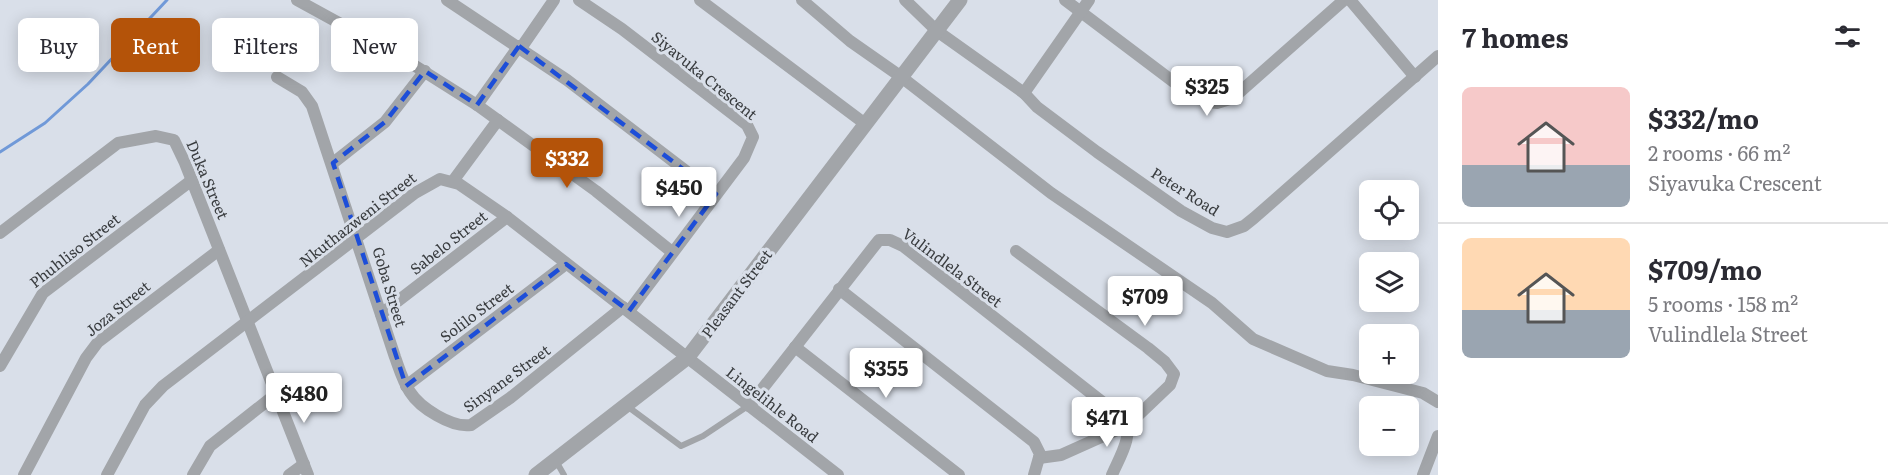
<!DOCTYPE html>
<html lang="en">
<head>
<meta charset="utf-8">
<style>
	:root { --surface:#fff; --page:#f2f2f3; --text:#2b2b33; --muted:#7c7c81; --line:#e1e1e2; --accent:#b45309 }
	body { margin:0; font-family:Literata,serif; background:var(--page); color:var(--text); height:100vh; display:flex; flex-direction:column; font-size:22px; white-space:nowrap }
	* { box-sizing:border-box; margin:0 }
	p { font-size:20px; color:var(--muted) }
	.icon { flex:none; width:33px; height:33px; fill:none; stroke:currentColor; stroke-width:2; stroke-linecap:round; stroke-linejoin:round }
	.map { position:relative; flex:1; overflow:hidden }
	.side { display:flex; flex-direction:column; background:var(--surface); width:450px }
	.side>* { flex:none }
	.guide { position:absolute; left:18px; top:18px; width:570px; height:54px; display:flex; gap:12px }
	.controls { position:absolute; left:1359px; top:180px; display:grid; gap:12px }
	.controls a { display:grid; place-items:center; width:60px; height:60px; border-radius:9px; background:var(--surface); box-shadow:0 3px 15px #0003; font-size:30px }
	.price { position:absolute; translate:-50% -51px; padding:0 14px; border-radius:6px; background:#fff; color:#222; font-size:20px; line-height:39px; filter:drop-shadow(0 2px 3px #0008) }
	.price::after { content:''; position:absolute; left:50%; top:36px; width:18px; height:14px; margin-left:-9px; background:inherit; clip-path:polygon(0 0,100% 0,50% 100%) }
	.price.current { background:var(--accent); color:#fff }
	ul { padding:0; list-style:none }
	li { display:flex; align-items:center; gap:18px; height:150px; padding:0 24px }
	li+li { border-top:2px solid var(--line) }
	li span { display:grid; place-items:center; flex:none; width:168px; height:120px; border-radius:9px; color:#555 }
	li>.icon { margin-inline-start:auto }
	span .icon { width:72px; height:72px; fill:#fffc; stroke-width:1 }
	li b { font-size:26px }
	h2 { display:flex; justify-content:space-between; align-items:center; height:72px; padding:0 24px; font-size:26px }
	.tag { padding:0 21px; border-radius:9px; background:var(--surface); box-shadow:0 3px 15px #0003; font-size:21px; line-height:54px }
	.tag.current { background:var(--accent); color:#fff }
	main { display:flex; flex:1; min-height:0 }
	.map>svg:first-child { display:block }
	.lines { fill:none; stroke-linecap:round; stroke-linejoin:round }
	.stream { stroke:#7099d8; stroke-width:3 }
	.service { stroke:#a2a5a9; stroke-width:6 }
	.minor { stroke:#a2a5a9; stroke-width:12 }
	.tertiary { stroke:#a2a5a9; stroke-width:15 }
	.marked { fill:none; stroke:#1d4ed8; stroke-width:4.5; stroke-dasharray:12 8; stroke-linejoin:round }
	.labels { text-anchor:middle; stroke-width:6; stroke-linejoin:round; paint-order:stroke }
	.street-label { font-size:15px; fill:#393c3f; stroke:#d9dfe9 }
</style>
</head>
<body>
<main>
<div class="map">
<svg width="1438" height="475" viewBox="0 0 1438 475">
	<rect width="100%" height="100%" fill="#d9dfe9"/>
	<g class="lines">
		<polyline class="stream" points="0,152 45,123 88,84 167,0"/>
		<g class="service">
			<polyline points="627,406 681,446 703,436 748,406"/>
			<polyline points="556,461 564,475"/>
		</g>
		<g class="minor">
			<polyline points="297,0 401,57 477,105 596,191 672,252"/>
			<polyline points="447,0 567,80 716,194"/>
			<polyline points="579,0 622,29 747,125 753,137 744,158 629,311"/>
			<polyline points="700,0 864,123"/>
			<polyline points="802,0 850,41 900,76 1051,193 1212,303 1253,339 1327,371 1353,375 1423,393 1438,402"/>
			<polyline points="905,0 937,31 1024,93 1037,107 1097,152 1181,211 1212,228 1227,232 1244,226 1254,218 1438,56"/>
			<polyline points="1065,0 1187,92 1208,102 1217,103 1233,98 1344,0"/>
			<polyline points="1350,0 1415,77"/>
			<polyline points="521,48 554,0"/>
			<path d="M277,77l25,15 10,14 83,251c4,11 8,25 15,35 10,16 42,36 61,33l39,-27 113,-91"/>
			<polyline points="1024,93 1089,0"/>
			<polyline points="477,105 519,46"/>
			<polyline points="333,163 385,122 425,71"/>
			<polyline points="453,181 498,120"/>
			<polyline points="0,233 118,143 156,136 174,140 185,163 308,475"/>
			<polyline points="1016,251 1148,348 1165,362 1174,374 1170,385 1128,425 1061,455 1039,458"/>
			<polyline points="839,289 1034,442 1040,454 1034,475"/>
			<polyline points="381,314 507,217"/>
			<polyline points="795,347 959,475"/>
			<polyline points="0,366 43,293 192,180"/>
			<polyline points="406,386 566,264"/>
			<path d="M749,406l126,-161 4,-5h11l13,6 221,173c11,15 -6,41 -12,56"/>
			<polyline points="24,475 86,358 98,342 219,250"/>
			<polyline points="107,475 145,405 163,386 415,193 440,179 459,184 507,217 838,475"/>
			<polyline points="193,475 210,446 276,394"/>
			<polyline points="289,475 304,464"/>
			<polyline points="1423,475 1438,436"/>
		</g>
		<polyline class="tertiary" points="536,475 688,357 960,0"/>
	</g>
	<path class="marked" d="M519,46l197,148 -87,117 -63,-47 -160,122 -73,-223 52,-41 40,-51 52,34z"/>
	<g class="labels">
		<g class="street-label">
			<text transform="translate(704 76) rotate(39)" y="5">Siyavuka Crescent</text>
			<text transform="translate(207 180) rotate(67)" y="5">Duka Street</text>
			<text transform="translate(1185 192) rotate(32)" y="5">Peter Road</text>
			<text transform="translate(358 220) rotate(-38)" y="5">Nkuthazweni Street</text>
			<text transform="translate(449 243) rotate(-38)" y="5">Sabelo Street</text>
			<text transform="translate(75 251) rotate(-38)" y="5">Phuhliso Street</text>
			<text transform="translate(952 268) rotate(37)" y="5">Vulindlela Street</text>
			<text transform="translate(389 287) rotate(73)" y="5">Goba Street</text>
			<text transform="translate(737 294) rotate(-53)" y="5">Pleasant Street</text>
			<text transform="translate(118 309) rotate(-39)" y="5">Joza Street</text>
			<text transform="translate(477 313) rotate(-37)" y="5">Solilo Street</text>
			<text transform="translate(507 379) rotate(-36)" y="5">Sinyane Street</text>
			<text transform="translate(772 405) rotate(38)" y="5">Lingelihle Road</text>
		</g>
	</g>
</svg>
<div class="controls">
<a><svg class="icon" aria-label="locate" viewBox="0 0 24 24"><circle cx="12" cy="12" r="6"/><path d="M12 2v4M12 18v4M2 12h4M18 12h4"/></svg></a>
<a><svg class="icon" aria-label="layers" viewBox="0 0 24 24"><path d="M12 4l9 5-9 5-9-5zM3 14l9 5 9-5"/></svg></a>
<a>+</a>
<a>−</a>
</div>
<b class="price" style="left:1207px;top:117px">$325</b>
<b class="price current" style="left:567px;top:189px">$332</b>
<b class="price" style="left:679px;top:218px">$450</b>
<b class="price" style="left:1145px;top:327px">$709</b>
<b class="price" style="left:886px;top:399px">$355</b>
<b class="price" style="left:304px;top:424px">$480</b>
<b class="price" style="left:1107px;top:448px">$471</b>
<div class="guide">
<a class="tag">Buy</a>
<a class="tag current">Rent</a>
<a class="tag">Filters</a>
<a class="tag">New</a>
</div>
</div>
<section class="side">
<h2>7 homes<svg class="icon" aria-label="filters" viewBox="0 0 24 24"><path d="M4 7h16M4 17h16"/><circle cx="9" cy="7" r="2"/><circle cx="15" cy="17" r="2"/></svg></h2>
<ul>
<li><span style="background:linear-gradient(#f6c9c9 65%,#9aa5b1 0)"><svg class="icon" aria-label="home" viewBox="0 0 24 24"><path d="M3 11l9-7 9 7M6 9v11h12V9"/></svg></span><div><b>$332/mo</b><p>2 rooms · 66 m²</p><p>Siyavuka Crescent</p></div></li>
<li><span style="background:linear-gradient(#ffd9b3 60%,#9aa5b1 0)"><svg class="icon" aria-label="home" viewBox="0 0 24 24"><path d="M3 11l9-7 9 7M6 9v11h12V9"/></svg></span><div><b>$709/mo</b><p>5 rooms · 158 m²</p><p>Vulindlela Street</p></div></li>
</ul>
</section>
</main>
</body>
</html>
